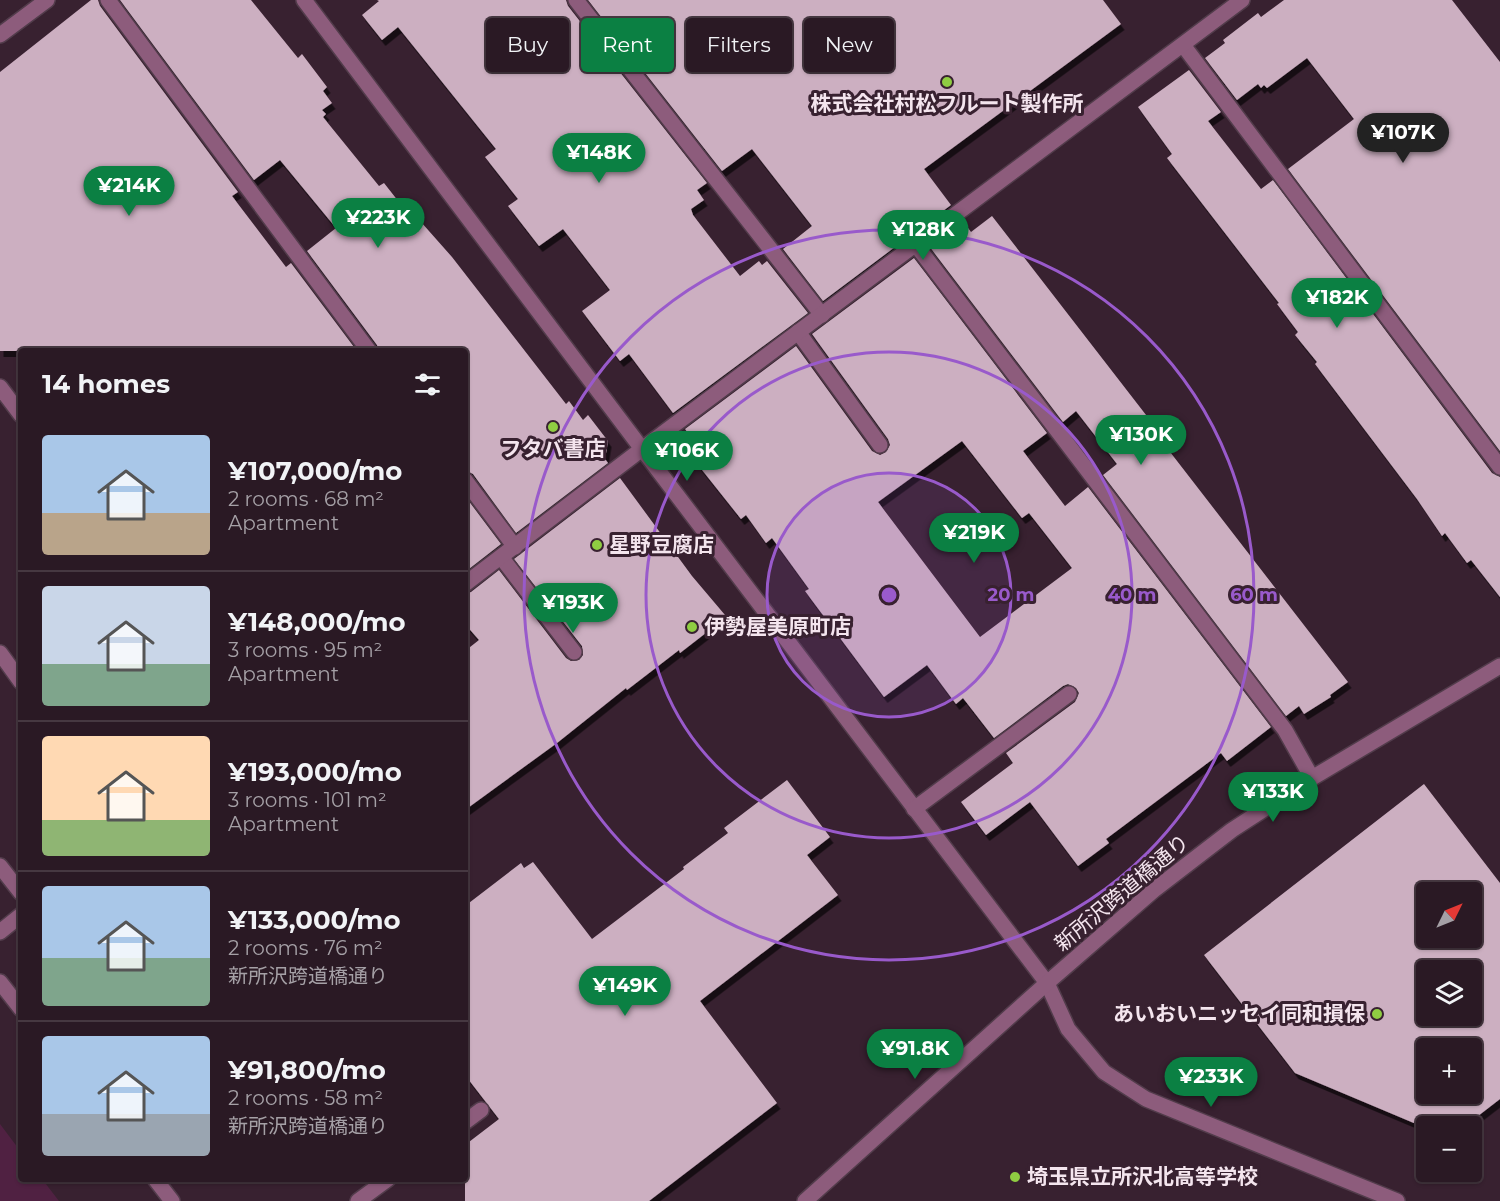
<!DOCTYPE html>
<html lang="en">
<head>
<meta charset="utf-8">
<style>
	:root { --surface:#2a1924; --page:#32222c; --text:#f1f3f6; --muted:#a5a0a6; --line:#463841; --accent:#0b8043 }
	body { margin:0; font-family:Montserrat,"Noto Sans JP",sans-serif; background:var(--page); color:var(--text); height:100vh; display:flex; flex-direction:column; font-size:22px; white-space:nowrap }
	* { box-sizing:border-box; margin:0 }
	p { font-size:20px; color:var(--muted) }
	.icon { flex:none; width:33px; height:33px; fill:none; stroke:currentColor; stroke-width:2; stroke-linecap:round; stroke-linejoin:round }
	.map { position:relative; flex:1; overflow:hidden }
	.drawer { position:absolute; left:18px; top:348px; width:450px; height:834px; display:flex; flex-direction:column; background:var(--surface); border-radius:6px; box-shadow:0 2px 4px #0004,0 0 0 2px var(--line) }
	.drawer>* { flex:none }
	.banner { position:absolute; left:486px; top:18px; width:570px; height:54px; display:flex; gap:12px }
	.needle { width:39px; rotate:47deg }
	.buttons { position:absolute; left:1416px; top:882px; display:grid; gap:12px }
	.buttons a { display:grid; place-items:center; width:66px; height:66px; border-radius:6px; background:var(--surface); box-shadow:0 2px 4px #0004,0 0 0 2px var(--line); font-size:30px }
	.price { position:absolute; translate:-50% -51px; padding:0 14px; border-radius:21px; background:var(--accent); color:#fff; font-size:20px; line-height:39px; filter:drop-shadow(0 2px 3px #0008) }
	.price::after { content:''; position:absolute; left:50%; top:36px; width:18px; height:14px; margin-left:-9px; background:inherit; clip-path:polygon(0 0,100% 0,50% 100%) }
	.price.current { background:#222; color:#fff }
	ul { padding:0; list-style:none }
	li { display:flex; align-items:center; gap:18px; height:150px; padding:0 24px }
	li+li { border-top:2px solid var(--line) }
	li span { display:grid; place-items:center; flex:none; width:168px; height:120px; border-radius:6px; color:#555 }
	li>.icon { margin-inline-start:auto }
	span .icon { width:72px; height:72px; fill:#fffc; stroke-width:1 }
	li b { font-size:26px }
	h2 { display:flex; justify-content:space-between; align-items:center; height:72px; padding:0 24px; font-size:26px }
	.pill { padding:0 21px; border-radius:6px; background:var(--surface); box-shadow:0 2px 4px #0004,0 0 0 2px var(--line); font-size:21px; line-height:54px }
	.pill.current { background:var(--accent); color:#fff }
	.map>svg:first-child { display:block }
	.green { fill:#502142 }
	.building { fill:#ccafc1; fill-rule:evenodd; filter:url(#shadow) }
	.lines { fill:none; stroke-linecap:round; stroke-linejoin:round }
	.minor-casing { stroke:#523c4b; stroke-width:18 }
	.minor { stroke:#8d5c7c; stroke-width:15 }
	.ring { fill:none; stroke:#995acb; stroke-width:3 }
	.poi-dot { fill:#8fcd42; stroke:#382130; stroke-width:2 }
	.labels { text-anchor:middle; stroke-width:6; stroke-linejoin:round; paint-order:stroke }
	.poi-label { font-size:21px; font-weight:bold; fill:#f4e5ee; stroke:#382130; text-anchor:start }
	.street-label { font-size:21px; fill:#f4e5ee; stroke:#382130 }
	.centre { fill:#995acb; stroke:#382130; stroke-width:3 }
	.ring-label { font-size:18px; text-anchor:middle; font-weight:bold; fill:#995acb; stroke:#382130; stroke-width:6; stroke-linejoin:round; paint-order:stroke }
</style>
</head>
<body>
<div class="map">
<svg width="1500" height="1201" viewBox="0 0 1500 1201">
	<defs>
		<filter id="shadow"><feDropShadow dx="3.5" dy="6" stdDeviation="0" flood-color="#0009"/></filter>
	</defs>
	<rect width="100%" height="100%" fill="#382130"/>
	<polygon class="green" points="0,1124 21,1152 21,1179 42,1179 59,1201 0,1201"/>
	<g class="building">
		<polygon points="91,0 98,0 100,6 238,192 232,196 286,267 291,263 357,351 0,351 0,72"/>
		<polygon points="120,0 251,0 298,58 302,54 327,87 323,91 332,103 322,110 326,114 323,117 379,186 384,183 417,225 421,222 452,257 566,404 569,401 583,420 588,415 608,441 605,459 608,463 516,533 473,474 465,470 465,351 379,351 377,345 307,251 336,228 280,160 254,180"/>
		<polygon points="377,0 566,0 568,6 707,183 697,190 704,200 691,209 693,215 740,276 759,261 762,265 767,261 808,313 673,413 629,354 620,361 582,311 610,290 563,229 539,246 508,206 518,199 485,157 496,149 398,27 382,40 362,15 379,1"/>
		<polygon points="588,0 1103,0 1121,24 924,169 951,205 823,301 783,249 812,226 752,149 722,171"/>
		<polygon points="1284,0 1452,0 1500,62 1500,451 1288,169 1354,119 1307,58 1267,88 1264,85 1261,88 1258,84 1237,100 1205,58 1225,43 1223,40 1258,13 1261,17"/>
		<polygon points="1189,70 1221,112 1208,121 1261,189 1273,180 1492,473 1500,477 1500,597 1471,560 1467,563 1445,533 1442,536 1417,499 1315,364 1317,362 1295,335 1298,332 1277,304 1279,303 1167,158 1172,154 1138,107"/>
		<polygon points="992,216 1153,424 1150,426 1348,682 1330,695 1331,697 1304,714 1299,706 1286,716 1103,475 1117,464 1076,411 1063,422 929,246 963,221 971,232"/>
		<path d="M914,258l133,175 -24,18 42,55 23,-19 183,240 -44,34 -6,-8 -115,86 3,4 -31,23 -48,-64 -44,33 -25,-33 52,-39 -7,-10 69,-51 4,-9 -3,-5 -8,-4 -5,2 -69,52 -31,-40 -7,6 -29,-39 -43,32 -79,-106 4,-2 -37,-51 -6,5 -20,-28 -5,4 -58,-73 9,-7 -7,-10 111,-83 76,105 8,4 6,-3 4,-7 -2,-6 -76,-105zM962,441l60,77 7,-5 43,55 -92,69 -102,-135z"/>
		<polygon points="620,478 692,576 725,615 719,620 720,622 680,653 679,650 627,690 626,688 557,743 465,810 465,651 479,640 465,624 465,594 471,592 499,570 566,658 571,661 579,660 583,655 582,646 514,559"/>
		<polygon points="465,496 501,544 465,572"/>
		<polygon points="787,780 830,837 807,855 838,895 700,1001 777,1103 649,1201 465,1201 465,1145 499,1119 465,1075 465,906 521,863 524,868 533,862 592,939 684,869 683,867 728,833 724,828"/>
		<path d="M1424,784l76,99v216l-35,27h-44l-126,-53 -91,-118zM1426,892h46v46h-46zM1426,970h46v46h-46zM1426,1048h46v46h-46z"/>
	</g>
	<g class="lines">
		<defs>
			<g id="minor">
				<polyline points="108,0 369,351"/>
				<polyline points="304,0 642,449 1047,983 1068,1029 1104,1072 1146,1099 1397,1201"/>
				<polyline points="576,0 822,315"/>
				<polyline points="0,35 47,0"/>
				<polyline points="1183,45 1500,467"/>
				<polyline points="916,245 1285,730 1312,778"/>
				<polyline points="798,332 880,445"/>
				<polyline points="0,387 21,415"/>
				<polyline points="465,480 515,547"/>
				<polyline points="501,557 574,652"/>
				<polyline points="465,584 642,449 1242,0"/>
				<polyline points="0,653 21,682"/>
				<polyline points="914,809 1069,694"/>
				<polyline points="0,866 21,893"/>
				<polyline points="0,932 21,915"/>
				<polyline points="0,982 21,1009"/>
				<polyline points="465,1122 481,1110"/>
				<polyline points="155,1179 172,1201"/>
				<polyline points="358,1201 388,1179"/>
				<polyline points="805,1201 1047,983 1154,890 1232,830 1312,778 1500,666"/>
			</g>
		</defs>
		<use href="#minor" class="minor-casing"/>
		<use href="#minor" class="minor"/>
	</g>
	<circle cx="889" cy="595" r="122" fill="#995acb" fill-opacity=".12"/>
	<g class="ring">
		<circle cx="889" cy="595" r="122"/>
		<circle cx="889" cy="595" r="243"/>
		<circle cx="889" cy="595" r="365"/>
	</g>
	<g class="poi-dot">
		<circle cx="947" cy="82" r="6"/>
		<circle cx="553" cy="427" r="6"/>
		<circle cx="597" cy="545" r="6"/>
		<circle cx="692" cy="627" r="6"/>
		<circle cx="1377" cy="1014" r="6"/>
		<circle cx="1015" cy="1177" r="6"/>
	</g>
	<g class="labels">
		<g class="poi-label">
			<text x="947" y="111" text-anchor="middle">株式会社村松フルート製作所</text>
			<text x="553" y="456" text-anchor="middle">フタバ書店</text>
			<text x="609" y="552">星野豆腐店</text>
			<text x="704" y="634">伊勢屋美原町店</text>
			<text x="1365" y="1021" text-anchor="end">あいおいニッセイ同和損保</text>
			<text x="1027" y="1184">埼玉県立所沢北高等学校</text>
		</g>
		<g class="street-label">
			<text transform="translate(1122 893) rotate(-40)" y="7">新所沢跨道橋通り</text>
		</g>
	</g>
	<circle cx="889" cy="595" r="9" class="centre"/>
	<g class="ring-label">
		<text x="1011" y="601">20 m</text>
		<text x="1132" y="601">40 m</text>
		<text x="1254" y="601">60 m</text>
	</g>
</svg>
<div class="buttons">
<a><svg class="needle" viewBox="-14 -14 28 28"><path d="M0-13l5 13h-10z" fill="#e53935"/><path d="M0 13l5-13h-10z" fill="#a5a0a6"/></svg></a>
<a><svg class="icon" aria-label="layers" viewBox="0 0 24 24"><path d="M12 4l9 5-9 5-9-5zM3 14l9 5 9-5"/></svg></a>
<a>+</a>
<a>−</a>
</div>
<b class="price current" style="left:1403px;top:164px">¥107K</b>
<b class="price" style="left:599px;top:184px">¥148K</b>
<b class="price" style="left:129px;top:217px">¥214K</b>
<b class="price" style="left:378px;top:249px">¥223K</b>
<b class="price" style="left:923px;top:261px">¥128K</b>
<b class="price" style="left:1337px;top:329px">¥182K</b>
<b class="price" style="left:1141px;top:466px">¥130K</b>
<b class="price" style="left:687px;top:482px">¥106K</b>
<b class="price" style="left:974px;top:564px">¥219K</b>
<b class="price" style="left:573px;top:634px">¥193K</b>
<b class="price" style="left:1273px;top:823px">¥133K</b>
<b class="price" style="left:625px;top:1017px">¥149K</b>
<b class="price" style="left:915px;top:1080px">¥91.8K</b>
<b class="price" style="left:1211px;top:1108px">¥233K</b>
<div class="banner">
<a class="pill">Buy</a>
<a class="pill current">Rent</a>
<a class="pill">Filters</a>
<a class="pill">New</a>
</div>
<section class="drawer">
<h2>14 homes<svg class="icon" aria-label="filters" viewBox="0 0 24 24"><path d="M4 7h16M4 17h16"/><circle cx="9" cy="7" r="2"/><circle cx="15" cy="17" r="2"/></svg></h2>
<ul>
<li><span style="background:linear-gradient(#a9c7e8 65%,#b9a48a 0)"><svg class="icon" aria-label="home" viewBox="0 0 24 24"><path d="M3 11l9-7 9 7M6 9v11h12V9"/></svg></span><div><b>¥107,000/mo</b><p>2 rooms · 68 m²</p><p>Apartment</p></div></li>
<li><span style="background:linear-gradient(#c9d6e8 65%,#7fa58c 0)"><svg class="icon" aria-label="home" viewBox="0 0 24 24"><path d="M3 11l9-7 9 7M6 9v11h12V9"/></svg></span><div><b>¥148,000/mo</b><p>3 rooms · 95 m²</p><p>Apartment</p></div></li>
<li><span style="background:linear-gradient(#ffd9b3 70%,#8fb573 0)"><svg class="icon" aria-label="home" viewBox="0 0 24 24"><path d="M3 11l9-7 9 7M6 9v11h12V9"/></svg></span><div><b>¥193,000/mo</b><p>3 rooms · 101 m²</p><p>Apartment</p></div></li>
<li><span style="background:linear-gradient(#a9c7e8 60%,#7fa58c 0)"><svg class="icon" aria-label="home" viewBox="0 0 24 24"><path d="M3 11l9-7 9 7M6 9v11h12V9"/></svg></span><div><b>¥133,000/mo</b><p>2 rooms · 76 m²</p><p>新所沢跨道橋通り</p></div></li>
<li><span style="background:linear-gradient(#a9c7e8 65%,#9aa5b1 0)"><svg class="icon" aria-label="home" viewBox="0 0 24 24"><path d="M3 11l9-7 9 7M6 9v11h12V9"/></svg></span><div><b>¥91,800/mo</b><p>2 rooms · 58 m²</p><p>新所沢跨道橋通り</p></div></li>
</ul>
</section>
</div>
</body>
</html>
